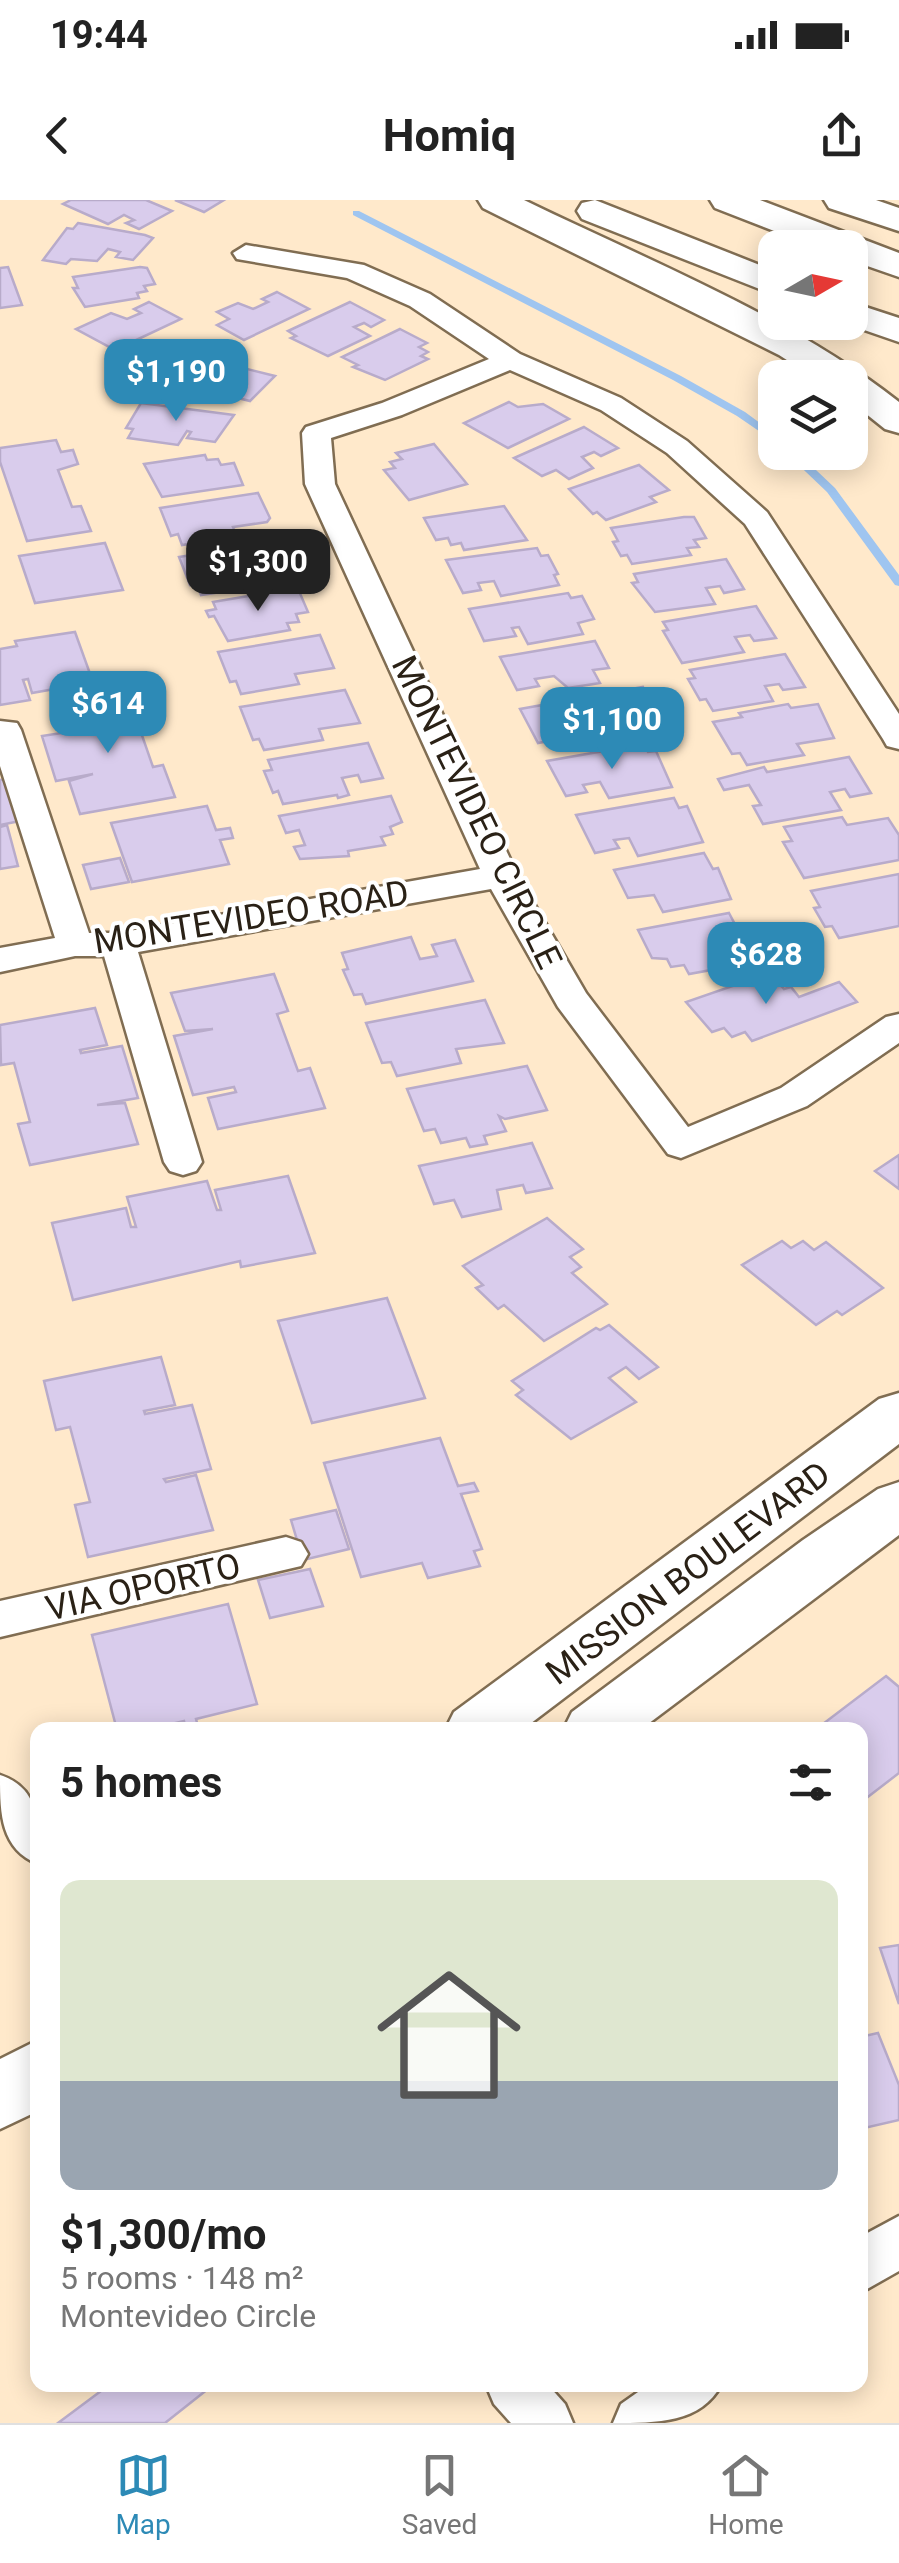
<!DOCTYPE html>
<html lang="en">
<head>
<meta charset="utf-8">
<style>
	:root { --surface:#fff; --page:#f6f6f6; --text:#222; --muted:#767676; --line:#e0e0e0; --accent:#2d8ab6 }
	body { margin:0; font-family:Roboto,sans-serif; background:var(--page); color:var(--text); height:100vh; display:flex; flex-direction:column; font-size:38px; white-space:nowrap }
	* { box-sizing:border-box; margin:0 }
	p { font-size:32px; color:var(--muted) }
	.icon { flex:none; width:55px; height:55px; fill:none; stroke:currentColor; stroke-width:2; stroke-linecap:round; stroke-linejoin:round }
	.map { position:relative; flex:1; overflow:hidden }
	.panel { position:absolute; left:30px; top:1522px; width:838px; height:670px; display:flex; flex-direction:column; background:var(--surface); border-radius:20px; box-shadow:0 5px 25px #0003 }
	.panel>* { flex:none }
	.needle { width:65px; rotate:81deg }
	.fabs { position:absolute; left:758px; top:30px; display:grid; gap:20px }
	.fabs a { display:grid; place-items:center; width:110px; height:110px; border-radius:20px; background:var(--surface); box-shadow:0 5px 25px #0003; font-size:50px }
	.price { position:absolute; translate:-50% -85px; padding:0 22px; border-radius:20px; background:var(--accent); color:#fff; font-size:32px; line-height:65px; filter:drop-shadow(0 2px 5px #0008) }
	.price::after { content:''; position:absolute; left:50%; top:60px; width:30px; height:22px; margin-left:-15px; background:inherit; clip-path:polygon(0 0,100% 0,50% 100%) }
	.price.selected { background:#222; color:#fff }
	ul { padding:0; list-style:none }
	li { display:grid; align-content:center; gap:20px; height:530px; padding:0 30px }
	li+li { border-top:2px solid var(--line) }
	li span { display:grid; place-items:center; height:310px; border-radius:20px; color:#555 }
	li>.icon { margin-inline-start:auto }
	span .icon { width:180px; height:180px; fill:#fffc; stroke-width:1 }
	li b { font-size:42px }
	h2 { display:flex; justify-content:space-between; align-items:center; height:120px; padding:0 30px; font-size:42px }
	.status { display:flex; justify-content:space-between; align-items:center; height:70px; padding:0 50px; background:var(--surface); direction:ltr }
	.status svg { height:28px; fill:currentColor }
	header { display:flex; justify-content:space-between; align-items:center; height:130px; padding:0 30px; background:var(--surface); font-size:45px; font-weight:700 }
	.dock { display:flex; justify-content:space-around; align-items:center; height:140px; border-top:2px solid var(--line); background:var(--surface); font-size:28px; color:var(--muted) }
	.dock a { display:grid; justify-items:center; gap:5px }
	.dock .selected { color:var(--accent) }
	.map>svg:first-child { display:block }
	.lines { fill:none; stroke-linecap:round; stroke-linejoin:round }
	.stream { fill:#9fc5f0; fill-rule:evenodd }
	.building { fill:#d9ccec; stroke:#b8abca; stroke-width:2.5 }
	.street-casing { stroke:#806d52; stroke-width:5 }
	.primary-casing { stroke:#806d52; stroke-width:5 }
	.highway-casing { stroke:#806d52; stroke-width:5 }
	.street { fill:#fff; fill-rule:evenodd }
	.primary { fill:#fff; fill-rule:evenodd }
	.highway { fill:#fff; fill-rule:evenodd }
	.labels { text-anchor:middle; stroke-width:8; stroke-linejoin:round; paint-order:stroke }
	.street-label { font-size:35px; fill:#2a2116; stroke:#fff }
</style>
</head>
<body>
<div class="status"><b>19:44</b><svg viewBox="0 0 49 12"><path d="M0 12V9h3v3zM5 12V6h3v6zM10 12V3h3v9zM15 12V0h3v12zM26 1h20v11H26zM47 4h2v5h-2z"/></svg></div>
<header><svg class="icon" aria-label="back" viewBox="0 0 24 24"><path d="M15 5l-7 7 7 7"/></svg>Homiq<svg class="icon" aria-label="share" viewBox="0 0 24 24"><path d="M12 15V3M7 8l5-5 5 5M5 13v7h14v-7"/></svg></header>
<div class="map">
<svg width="899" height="2223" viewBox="0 0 899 2223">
	<rect width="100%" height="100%" fill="#ffe9cb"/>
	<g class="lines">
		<g class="stream">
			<polygon points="353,11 359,11 681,176 745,212 775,234 775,242 737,216 673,180 353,15"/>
			<polygon points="785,252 797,252 835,288 899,375 899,386 895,385 827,292"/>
		</g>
	</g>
	<g class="building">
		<polygon points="71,0 146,0 172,11 139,29 126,23 134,20 124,15 108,24 63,4"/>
		<polygon points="175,0 224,0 204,12"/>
		<polygon points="78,23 145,35 153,38 133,60 116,57 120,52 108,49 97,61 71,59 66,64 43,60 67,28 73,29"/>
		<polygon points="8,67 22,105 0,108 0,68"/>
		<polygon points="140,67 147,68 155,84 144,86 147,91 137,93 139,98 85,107 73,88 78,88 73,77"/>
		<polygon points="277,92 309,109 244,140 217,125 229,119 217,112 238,103 253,109 268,102 262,99"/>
		<polygon points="149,102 181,119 115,150 76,129 111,113 127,119 141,113 134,109"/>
		<polygon points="350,102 384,120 371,127 364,123 354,127 370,136 328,156 291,138 296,136 288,131"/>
		<polygon points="400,129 427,143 419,147 428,152 421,156 428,159 385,180 353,167 358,165 342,157"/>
		<polygon points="188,154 275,176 250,201 218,193 212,199 167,187 175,179 169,177"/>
		<polygon points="509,202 518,207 543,204 569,219 508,248 464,223"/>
		<polygon points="141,203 234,215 215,242 187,238 191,232 187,231 178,245 128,238 133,229 126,228"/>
		<polygon points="584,227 618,248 601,256 594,252 582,257 593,268 569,279 556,270 542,276 514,258"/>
		<polygon points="56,240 61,252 73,250 78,264 58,270 72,307 81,306 91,331 27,341 0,262 0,248"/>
		<polygon points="434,244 467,284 409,300 384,270 395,268 390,262 402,259 396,253"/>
		<polygon points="205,255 207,260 218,259 221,265 234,263 243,285 162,297 144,264"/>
		<polygon points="639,265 669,290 650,297 656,302 606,320 597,312 593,314 569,289"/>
		<polygon points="258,293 270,318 267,322 233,327 237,336 182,345 178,334 171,336 160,308"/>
		<polygon points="504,306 527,340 464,350 461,343 451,345 448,338 436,340 424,318"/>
		<polygon points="684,317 694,317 706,338 694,340 699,347 687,348 691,355 632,364 627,355 621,356 613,342 618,341 611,328"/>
		<polygon points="279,341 292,371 255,377 259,386 201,395 197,384 190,385 179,357"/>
		<polygon points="105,343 123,390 35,403 19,356"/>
		<polygon points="537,348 541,356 548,355 558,374 554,375 559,385 501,396 494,381 478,383 481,390 463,393 446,360"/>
		<polygon points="726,359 744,389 724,393 720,386 706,388 715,404 655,412 632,383 638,382 634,374"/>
		<polygon points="289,389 299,391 308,412 296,414 299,422 287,423 290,430 228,441 214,416 209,417 206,411 216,409 213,402"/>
		<polygon points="568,393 571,398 582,396 594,419 578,423 583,434 528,444 519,427 512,428 516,436 484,441 469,409"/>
		<polygon points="756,406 776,438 754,441 750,435 735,437 744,452 682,463 663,431 668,430 663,422"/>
		<polygon points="75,432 93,482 32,493 28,479 23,480 30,500 0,505 0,449 17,446 15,441"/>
		<polygon points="320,435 334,468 295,474 299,484 241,494 236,481 230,482 218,452"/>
		<polygon points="595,441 609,468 593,470 600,483 568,488 554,476 535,479 539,486 517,490 500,457"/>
		<polygon points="785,454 805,487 783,490 779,484 765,486 773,501 713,511 706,499 700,500 688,479 695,478 690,470"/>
		<polygon points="643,487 651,501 629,504 638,516 639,523 632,524 638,535 581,545 572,528 565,529 569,537 538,543 520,509"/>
		<polygon points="345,490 360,523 319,529 323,540 264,550 259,539 253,540 240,507"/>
		<polygon points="136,491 146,520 137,521 153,567 163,565 175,597 80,614 69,581 93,574 56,581 42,536 81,530 71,502"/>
		<polygon points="788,504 791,508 818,504 834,538 797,544 804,555 747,565 740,553 732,554 713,522 742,517 739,513"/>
		<polygon points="368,543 383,578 361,582 358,575 342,578 349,595 338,598 337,595 283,604 278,591 273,593 264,571 272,570 268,560"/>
		<polygon points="644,544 648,552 656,551 672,587 609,598 600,582 583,585 587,592 566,596 547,561"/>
		<polygon points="849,557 871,593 850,597 845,589 830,592 841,610 763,624 753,606 761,605 749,585 724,590 718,579 764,567 767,572"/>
		<polygon points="7,579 20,621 0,625 0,580"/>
		<polygon points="391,596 402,622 390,627 393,634 381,637 385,645 348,651 349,656 300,659 294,647 305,645 299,630 286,633 279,616"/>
		<polygon points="674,598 679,608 687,606 703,642 638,656 629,638 614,640 619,648 595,653 576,615"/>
		<polygon points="207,606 216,630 230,628 233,638 220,640 229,664 132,682 111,623"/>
		<polygon points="842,617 847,625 888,618 899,635 899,660 804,678 783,642 792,641 784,627"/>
		<polygon points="7,625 18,666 0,669 0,627"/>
		<polygon points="704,653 713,669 718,668 731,699 663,712 654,695 628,698 614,670"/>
		<polygon points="120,658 129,682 91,689 83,665"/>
		<polygon points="899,674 899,726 839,738 832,726 825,727 814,708 820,707 811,691"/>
		<polygon points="729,713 738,730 743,729 760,761 689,774 684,765 671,767 667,759 652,758 638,730"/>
		<polygon points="411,737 420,759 437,756 432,745 455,740 473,781 366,804 362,794 354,795 343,770 348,769 342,753"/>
		<polygon points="770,773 784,789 791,787 799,797 839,782 857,802 752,841 745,832 732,837 724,828 712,832 686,802"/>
		<polygon points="274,774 288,811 277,814 298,871 310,868 325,908 218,929 208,898 236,892 234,887 193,895 174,836 213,829 185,831 171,793"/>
		<polygon points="485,800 504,843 456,849 461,863 397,876 391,862 382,863 366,823"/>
		<polygon points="95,808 107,845 80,850 81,853 122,846 138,898 97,905 125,903 138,944 30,965 18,924 30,922 14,863 1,865 0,825"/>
		<polygon points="527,866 547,910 505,919 499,916 506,931 484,936 487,944 470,947 466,938 441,943 435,929 424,931 407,889"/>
		<polygon points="532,943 552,988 526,993 523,985 497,990 501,1009 462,1017 454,1000 434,1004 419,966"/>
		<polygon points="899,955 899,989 875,971"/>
		<polygon points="288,976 315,1053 241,1067 240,1061 73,1100 52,1023 126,1008 131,1027 136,1027 127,997 207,981 217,1010 221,1010 215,990"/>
		<polygon points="547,1018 583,1049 570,1057 581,1067 572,1073 607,1104 544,1141 504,1105 498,1109 476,1088 483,1085 463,1066"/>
		<polygon points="782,1041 791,1048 803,1041 814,1050 826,1042 883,1088 842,1115 837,1111 816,1125 742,1065"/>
		<polygon points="387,1098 425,1198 312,1223 278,1121"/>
		<polygon points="609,1125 658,1167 639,1179 626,1167 609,1178 636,1202 571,1239 516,1195 523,1190 512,1181 596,1128 600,1130"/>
		<polygon points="161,1157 175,1205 144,1211 145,1214 192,1205 211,1269 164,1279 166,1282 196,1275 213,1330 88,1357 75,1305 90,1302 70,1227 56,1230 44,1181"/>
		<polygon points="440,1238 458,1286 474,1283 478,1291 461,1294 482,1349 474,1351 480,1366 428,1378 422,1363 361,1377 324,1263"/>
		<polygon points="336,1310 349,1349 303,1360 291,1320"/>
		<polygon points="310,1369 323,1406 270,1418 258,1380"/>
		<polygon points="228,1404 257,1504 196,1519 199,1530 186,1530 184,1521 146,1530 117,1530 92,1435"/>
		<polygon points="886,1476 899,1487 899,1573 860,1603 860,1530 815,1530"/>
		<polygon points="899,1745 899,1804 880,1748"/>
		<polygon points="878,1833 899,1885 899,1920 860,1929 860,1837"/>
		<polygon points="109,2185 213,2185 165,2223 58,2223"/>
	</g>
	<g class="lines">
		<defs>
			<g id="street">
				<polygon points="246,45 364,65 430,94 520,154 621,198 687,241 767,312 899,514 899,549 887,546 883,539 745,324 667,253 601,210 510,170 402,215 331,238 335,284 518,676 586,793 688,927 781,888 886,817 899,814 899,843 807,906 681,958 668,954 558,807 491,689 138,752 202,962 196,971 183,975 170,971 164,962 104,756 75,756 0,772 0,748 55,738 0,566 0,521 17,523 21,530 89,733 118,733 480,669 305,284 302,233 306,227 382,203 489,159 410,106 347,78 237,59 233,53"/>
				<polygon points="286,1337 301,1342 308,1354 301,1366 0,1437 0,1401"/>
				<path d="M0,1575c42,14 38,51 38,89 -38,-15 -38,-52 -38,-89z"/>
				<polygon points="899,2016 899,2071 860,2093 860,2037"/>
				<polygon points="486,2185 548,2185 565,2204 573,2223 511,2223 494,2204"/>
				<path d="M648,2185h73c-20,38 -64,38 -108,38l8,-19z"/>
			</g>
			<g id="primary">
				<polygon points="899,1193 899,1244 522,1530 445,1530 454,1512 879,1199"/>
				<polygon points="899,1282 899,1335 640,1530 563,1530 572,1512 803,1340 878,1289"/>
				<polygon points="38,1840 38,1911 0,1929 0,1859"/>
			</g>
			<g id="highway">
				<path d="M478,0h46c123,60 268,117 375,202v31l-14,-4 -35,-28v-23h-35l-36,-23 -296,-147z"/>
				<polygon points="595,0 775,71 775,95 582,19 577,11 582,3"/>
				<polygon points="710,0 760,0 899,53 899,77 850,60 850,48 818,48 715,8"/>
				<polygon points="824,0 876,0 899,8 899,31 829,8"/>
				<polygon points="850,102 899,118 899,142 841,122 850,122"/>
			</g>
		</defs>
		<use href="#street" class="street-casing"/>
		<use href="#primary" class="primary-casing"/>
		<use href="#highway" class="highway-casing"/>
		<use href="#street" class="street"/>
		<use href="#primary" class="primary"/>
		<use href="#highway" class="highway"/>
	</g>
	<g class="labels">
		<g class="street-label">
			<text transform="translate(477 612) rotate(64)" y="12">MONTEVIDEO CIRCLE</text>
			<text transform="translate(251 717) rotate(-9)" y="12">MONTEVIDEO ROAD</text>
			<text transform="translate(688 1373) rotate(-37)" y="12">MISSION BOULEVARD</text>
			<text transform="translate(143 1387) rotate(-13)" y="12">VIA OPORTO</text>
		</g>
	</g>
</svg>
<div class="fabs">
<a><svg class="needle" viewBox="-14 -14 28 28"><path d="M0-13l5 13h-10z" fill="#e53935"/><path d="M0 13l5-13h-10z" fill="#767676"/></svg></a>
<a><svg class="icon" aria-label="layers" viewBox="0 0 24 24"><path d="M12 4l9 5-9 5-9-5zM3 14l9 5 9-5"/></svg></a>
</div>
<b class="price" style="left:176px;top:224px">$1,190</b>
<b class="price selected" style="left:258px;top:414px">$1,300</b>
<b class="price" style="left:108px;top:556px">$614</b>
<b class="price" style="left:612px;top:572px">$1,100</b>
<b class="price" style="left:766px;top:807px">$628</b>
<section class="panel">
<h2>5 homes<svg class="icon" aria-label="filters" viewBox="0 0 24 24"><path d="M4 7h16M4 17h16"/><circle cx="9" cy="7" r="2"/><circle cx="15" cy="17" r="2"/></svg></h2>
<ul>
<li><span style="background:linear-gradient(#dfe7d0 65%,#9aa5b1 0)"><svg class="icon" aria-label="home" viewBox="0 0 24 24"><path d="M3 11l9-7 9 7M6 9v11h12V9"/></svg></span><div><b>$1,300/mo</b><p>5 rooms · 148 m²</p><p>Montevideo Circle</p></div></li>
</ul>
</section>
</div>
<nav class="dock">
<a class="selected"><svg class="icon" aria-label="map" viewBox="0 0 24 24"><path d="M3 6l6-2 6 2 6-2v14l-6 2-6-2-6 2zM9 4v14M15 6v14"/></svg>Map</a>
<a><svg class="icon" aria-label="saved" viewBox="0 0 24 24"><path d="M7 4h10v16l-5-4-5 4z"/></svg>Saved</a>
<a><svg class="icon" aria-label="home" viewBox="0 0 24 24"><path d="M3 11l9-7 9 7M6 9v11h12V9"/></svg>Home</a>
</nav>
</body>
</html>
